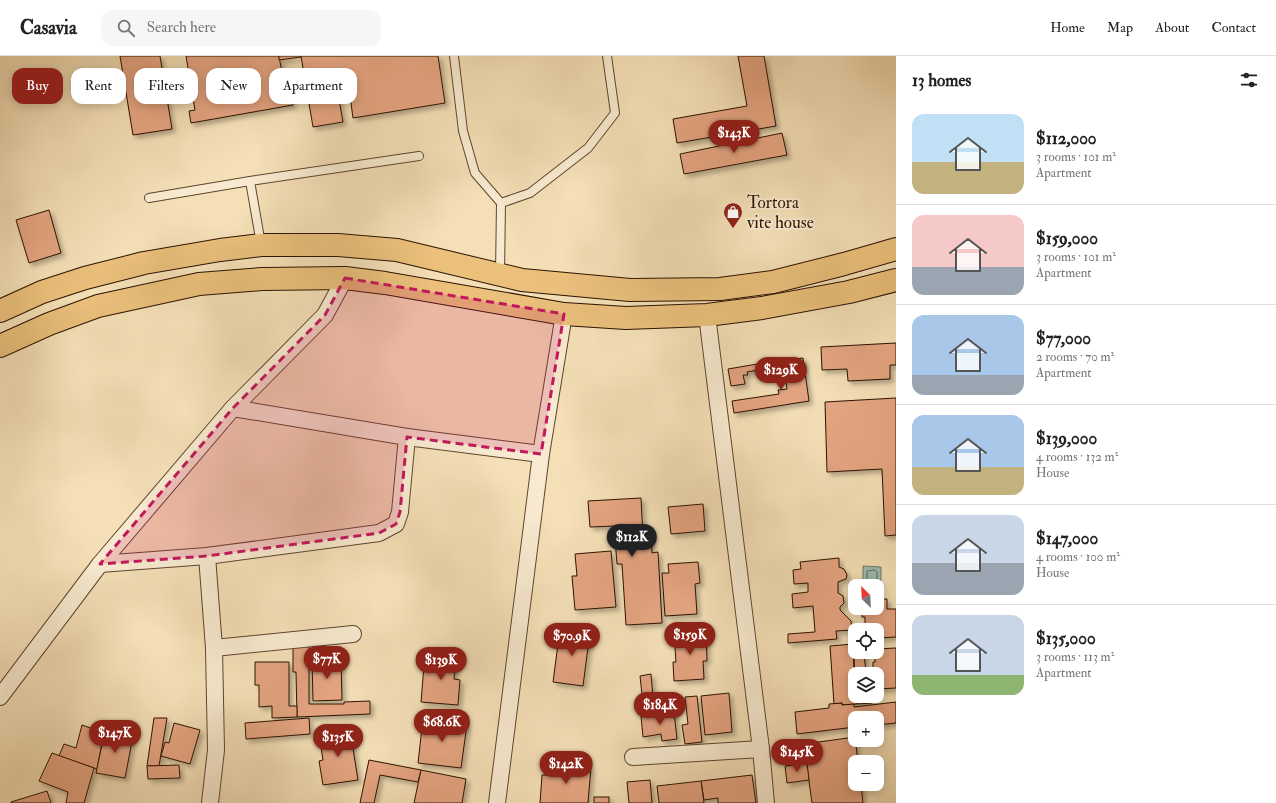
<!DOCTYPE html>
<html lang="en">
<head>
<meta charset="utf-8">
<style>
	:root { --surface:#fff; --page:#f6f6f6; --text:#202124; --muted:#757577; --line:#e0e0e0; --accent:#8f2418 }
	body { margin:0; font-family:"IM FELL Double Pica",serif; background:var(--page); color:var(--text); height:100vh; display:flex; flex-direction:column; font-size:15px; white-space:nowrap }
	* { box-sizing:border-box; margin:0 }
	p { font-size:13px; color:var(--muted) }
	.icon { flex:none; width:22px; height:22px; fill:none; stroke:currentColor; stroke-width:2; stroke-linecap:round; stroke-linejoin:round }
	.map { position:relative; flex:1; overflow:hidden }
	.sheet { display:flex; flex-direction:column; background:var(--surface); width:380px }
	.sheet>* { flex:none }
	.top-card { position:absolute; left:12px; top:12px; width:380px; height:36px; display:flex; gap:8px }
	.needle { width:26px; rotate:336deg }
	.fabs { position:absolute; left:848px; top:523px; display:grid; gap:8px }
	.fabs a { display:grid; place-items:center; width:36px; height:36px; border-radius:8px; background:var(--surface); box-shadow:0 2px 10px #0003; font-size:20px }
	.price { position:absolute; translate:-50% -34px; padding:0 9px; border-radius:14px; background:var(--accent); color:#fff; font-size:13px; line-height:26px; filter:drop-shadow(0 1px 2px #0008) }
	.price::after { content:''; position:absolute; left:50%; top:24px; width:12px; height:9px; margin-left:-6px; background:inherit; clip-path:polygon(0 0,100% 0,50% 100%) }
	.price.on { background:#222; color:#fff }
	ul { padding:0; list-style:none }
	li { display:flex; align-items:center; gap:12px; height:100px; padding:0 16px }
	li+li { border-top:1px solid var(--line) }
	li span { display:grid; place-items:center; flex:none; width:112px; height:80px; border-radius:12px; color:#555 }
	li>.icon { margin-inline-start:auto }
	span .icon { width:48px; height:48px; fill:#fffc; stroke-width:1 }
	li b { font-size:17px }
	h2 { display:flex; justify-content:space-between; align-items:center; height:48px; padding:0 16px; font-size:17px }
	.tag { padding:0 14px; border-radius:12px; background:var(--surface); box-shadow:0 2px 10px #0003; font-size:14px; line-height:36px }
	.tag.on { background:var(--accent); color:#fff }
	header { display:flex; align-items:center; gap:24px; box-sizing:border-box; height:56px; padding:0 20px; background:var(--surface); border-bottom:1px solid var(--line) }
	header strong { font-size:19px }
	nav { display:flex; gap:22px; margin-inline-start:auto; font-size:14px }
	.search { width:280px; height:36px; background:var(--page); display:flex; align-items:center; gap:10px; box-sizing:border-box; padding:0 14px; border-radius:12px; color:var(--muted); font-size:15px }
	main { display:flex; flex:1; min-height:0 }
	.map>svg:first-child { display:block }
	.water { fill:#9cbcaf; stroke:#6f7869 }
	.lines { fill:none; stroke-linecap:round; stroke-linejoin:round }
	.shore { stroke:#646758; stroke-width:1 }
	.building { fill:#e4a481; stroke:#2c1200; filter:url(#shadow) }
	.lane-casing { stroke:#5e452e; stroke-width:10 }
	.street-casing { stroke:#5e452e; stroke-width:18 }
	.primary-casing { stroke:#2c1200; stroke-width:24 }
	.lane { stroke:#f8ead0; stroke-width:8 }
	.street { stroke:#f8ead0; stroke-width:16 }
	.primary { stroke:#eac07b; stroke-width:22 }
	.marked { fill:#c2185b; fill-opacity:0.2; stroke:#c2185b; stroke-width:3; stroke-dasharray:8 5; stroke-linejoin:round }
	.labels { text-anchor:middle; stroke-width:3.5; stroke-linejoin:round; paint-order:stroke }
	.poi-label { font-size:17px; fill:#2c1200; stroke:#f8ead0; text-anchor:start }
</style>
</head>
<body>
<header>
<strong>Casavia</strong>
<div class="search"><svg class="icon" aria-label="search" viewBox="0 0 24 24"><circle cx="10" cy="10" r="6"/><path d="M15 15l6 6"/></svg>Search here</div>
<nav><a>Home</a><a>Map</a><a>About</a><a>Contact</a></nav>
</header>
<main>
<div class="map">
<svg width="896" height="747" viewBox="0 0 896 747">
	<defs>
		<filter id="shadow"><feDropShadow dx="3.5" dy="3.5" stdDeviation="2" flood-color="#0004"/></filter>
	</defs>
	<rect width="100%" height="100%" fill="#f4dfb6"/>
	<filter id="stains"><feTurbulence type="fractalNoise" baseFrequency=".005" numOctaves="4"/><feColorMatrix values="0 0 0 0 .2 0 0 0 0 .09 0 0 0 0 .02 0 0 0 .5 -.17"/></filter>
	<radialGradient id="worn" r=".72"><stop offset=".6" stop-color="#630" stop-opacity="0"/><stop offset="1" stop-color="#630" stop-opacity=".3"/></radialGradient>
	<polygon class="water" points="863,510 881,511 881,536 877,536 877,530 863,530"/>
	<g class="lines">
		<polyline class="shore" points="867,530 867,515 875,514 877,516 877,531"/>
	</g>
	<g class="building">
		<polygon points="120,0 160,0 172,73 133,79"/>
		<polygon points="186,0 279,0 286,39 291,38 293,49 191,67 189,55 195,54"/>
		<polygon points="279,0 301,0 301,1 279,4"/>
		<polygon points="301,0 438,0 445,47 353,62 348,25 336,27 343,66 313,71"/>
		<polygon points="738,0 764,0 776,70 677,87 673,63 747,50"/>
		<polygon points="782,77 787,99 684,118 680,98"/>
		<polygon points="49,154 61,197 29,207 16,164"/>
		<polygon points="896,287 896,309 890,309 890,323 848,325 847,313 822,314 821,291"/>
		<polygon points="803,302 809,345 734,357 732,345 779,338 778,334 787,333 784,314 789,314 787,304"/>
		<polygon points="763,307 764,313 747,316 748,319 743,319 745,328 731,330 728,313"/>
		<polygon points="896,342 896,479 885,480 882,413 827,416 825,346"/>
		<polygon points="641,442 643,481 651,481 652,497 658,496 662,567 626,569 622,508 617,508 614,470 590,471 588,445"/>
		<polygon points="703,448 705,475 671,478 668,451"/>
		<polygon points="611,495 616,551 575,554 572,520 577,520 575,498"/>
		<polygon points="839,502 839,511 844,513 847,519 846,523 838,526 838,537 843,540 844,547 840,551 840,554 851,565 852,574 836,575 837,583 788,587 788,578 815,576 813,550 793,552 792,538 808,536 808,527 794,528 793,514 801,513 800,506"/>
		<polygon points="698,506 700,527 695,528 697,558 665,560 662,517 669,517 668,508"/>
		<polygon points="877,543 887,543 887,553 896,553 896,581 877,582 877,574 865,574 865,561 862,561 862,552 877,552"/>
		<polygon points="560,573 590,576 583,630 553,626"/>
		<polygon points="706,576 707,605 703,605 704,623 674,625 673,606 676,606 674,578"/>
		<polygon points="853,588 855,588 855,596 864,596 866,618 855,618"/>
		<polygon points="853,588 855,640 857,640 857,648 842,649 842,647 834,648 830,590"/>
		<polygon points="293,590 309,590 309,648 344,648 344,646 370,645 370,658 297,661 296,616 293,616"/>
		<polygon points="896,592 896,632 877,633 877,618 875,618 875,616 873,616 873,606 875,606 875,596 877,596 877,593"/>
		<polygon points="431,598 456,601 454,623 460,624 458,649 421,646 424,609 430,610"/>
		<polygon points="341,603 342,644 313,645 312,604"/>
		<polygon points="255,606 289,606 289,650 297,650 297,661 272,662 272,650 259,651 259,629 255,629"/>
		<polygon points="651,618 653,642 677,639 679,653 644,657 640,620"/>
		<polygon points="729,637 732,676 705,679 701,640"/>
		<polygon points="697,640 702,686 685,688 682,669 688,668 685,641"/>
		<polygon points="857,640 872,640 872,647 857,648"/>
		<polygon points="896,646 896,667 877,669 877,662 855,662 855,671 797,678 795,656 829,652 829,648 842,647 842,649 854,648 854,651"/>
		<polygon points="674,656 677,683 662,685 661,678 643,681 641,660"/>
		<polygon points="154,662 167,662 159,710 147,710"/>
		<polygon points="309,662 310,678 246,683 245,667"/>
		<polygon points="423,663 467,668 461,712 418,707"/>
		<polygon points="174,667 200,674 190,708 161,700 165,686 169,687"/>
		<polygon points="82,669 104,677 97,713 59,700 64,688 76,692"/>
		<polygon points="105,674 133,680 125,722 96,717"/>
		<polygon points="350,674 358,724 323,729 319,705 323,704 319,679"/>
		<polygon points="855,681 858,706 855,706 855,728 861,728 863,747 812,747 804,688"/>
		<polygon points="52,697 94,712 84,747 66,747 68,736 39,725"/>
		<polygon points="369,704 421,714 418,726 380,719 374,747 360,747"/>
		<polygon points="807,707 809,724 787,727 785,710"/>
		<polygon points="551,708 591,711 588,747 540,747 542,719 550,719"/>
		<polygon points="179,709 180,722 148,723 147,710"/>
		<polygon points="421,714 466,723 462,747 414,747"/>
		<polygon points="752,719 756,747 718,747 718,742 704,744 701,725"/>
		<polygon points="650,724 652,747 629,747 627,726"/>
		<polygon points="701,725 704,747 659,747 657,730"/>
		<polygon points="47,735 51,747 11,747 11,746"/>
		<rect x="594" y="741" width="15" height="6"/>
	</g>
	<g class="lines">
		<defs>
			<g id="lane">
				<polyline points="454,0 463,75 475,117 501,147 500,218"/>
				<polyline points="250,125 261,188"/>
				<polyline points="149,142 250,125 419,100"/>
				<polyline points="501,147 530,137 588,92 615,57 607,0"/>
			</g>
			<g id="street">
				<polyline points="707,259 761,693 766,747"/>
				<polyline points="407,381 541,398 497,747"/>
				<polyline points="541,398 564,258"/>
				<polyline points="207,500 214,592 216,694 210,747"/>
				<polyline points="100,508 207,500 379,477 396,468 400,456 407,381 233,352"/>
				<polyline points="214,592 353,578"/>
				<polyline points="0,641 100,508 233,352 325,259 345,222"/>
				<polyline points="633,701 761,693"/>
			</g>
			<g id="primary">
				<polyline points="0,255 42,236 85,222 144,207 220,194 261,189 338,189 397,194 522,224 630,234 720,233 773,226 844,208 896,193"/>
				<polyline points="0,290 49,268 98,250 199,228 262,223 345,222 385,227 564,258 626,262 707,259 762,252 849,236 896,224"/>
			</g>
		</defs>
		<use href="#lane" class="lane-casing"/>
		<use href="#street" class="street-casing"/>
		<use href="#primary" class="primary-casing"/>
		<use href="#lane" class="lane"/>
		<use href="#street" class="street"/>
		<use href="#primary" class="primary"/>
	</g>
	<path class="marked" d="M345,222l219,36 -23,140 -134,-17 -7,75 -4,12 -17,9 -172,23 -107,8 133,-156 92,-93z"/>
	<defs>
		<symbol id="shop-pin" viewBox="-11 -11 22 30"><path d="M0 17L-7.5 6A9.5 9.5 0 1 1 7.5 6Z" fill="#8f2418" stroke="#f8ead0"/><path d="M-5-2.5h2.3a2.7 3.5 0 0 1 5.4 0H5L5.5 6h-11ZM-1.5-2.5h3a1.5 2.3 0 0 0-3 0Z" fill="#fff"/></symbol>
	</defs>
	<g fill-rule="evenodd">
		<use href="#shop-pin" x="722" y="145" width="22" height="30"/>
	</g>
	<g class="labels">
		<g class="poi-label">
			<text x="747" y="152">Tortora<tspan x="747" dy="20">vite house</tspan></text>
		</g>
	</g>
	<rect width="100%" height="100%" filter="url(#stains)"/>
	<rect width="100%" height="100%" fill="url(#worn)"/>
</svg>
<div class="fabs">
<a><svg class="needle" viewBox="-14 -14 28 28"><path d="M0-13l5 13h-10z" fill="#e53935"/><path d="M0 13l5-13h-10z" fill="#757577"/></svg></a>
<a><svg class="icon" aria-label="locate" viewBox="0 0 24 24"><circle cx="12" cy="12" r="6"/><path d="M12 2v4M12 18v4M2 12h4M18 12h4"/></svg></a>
<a><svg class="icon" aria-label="layers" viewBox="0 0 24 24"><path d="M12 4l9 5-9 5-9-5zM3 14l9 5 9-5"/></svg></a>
<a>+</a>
<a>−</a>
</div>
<b class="price" style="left:734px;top:98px">$143K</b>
<b class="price" style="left:781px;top:335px">$129K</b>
<b class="price on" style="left:632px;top:502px">$112K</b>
<b class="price" style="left:690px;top:600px">$159K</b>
<b class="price" style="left:572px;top:601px">$70.9K</b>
<b class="price" style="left:327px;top:624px">$77K</b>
<b class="price" style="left:441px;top:625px">$139K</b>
<b class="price" style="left:660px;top:670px">$184K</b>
<b class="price" style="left:442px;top:687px">$68.6K</b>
<b class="price" style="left:115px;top:698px">$147K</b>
<b class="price" style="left:338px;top:702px">$135K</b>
<b class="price" style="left:797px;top:717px">$145K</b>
<b class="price" style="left:566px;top:729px">$142K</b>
<div class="top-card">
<a class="tag on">Buy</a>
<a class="tag">Rent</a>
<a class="tag">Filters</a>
<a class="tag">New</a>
<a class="tag">Apartment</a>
</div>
</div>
<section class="sheet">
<h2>13 homes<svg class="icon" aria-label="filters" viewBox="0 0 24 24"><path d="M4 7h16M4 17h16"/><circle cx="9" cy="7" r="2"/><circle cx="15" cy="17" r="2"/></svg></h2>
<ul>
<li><span style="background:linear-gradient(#bfe0f5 60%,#c2b280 0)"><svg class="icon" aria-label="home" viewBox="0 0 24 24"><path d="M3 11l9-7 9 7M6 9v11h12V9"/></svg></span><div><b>$112,000</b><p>3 rooms · 101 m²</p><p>Apartment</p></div></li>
<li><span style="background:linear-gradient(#f6c9c9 65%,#9aa5b1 0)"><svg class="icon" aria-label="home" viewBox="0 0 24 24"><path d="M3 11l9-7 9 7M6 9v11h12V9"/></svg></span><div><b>$159,000</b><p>3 rooms · 101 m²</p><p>Apartment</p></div></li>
<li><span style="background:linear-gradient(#a9c7e8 75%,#9aa5b1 0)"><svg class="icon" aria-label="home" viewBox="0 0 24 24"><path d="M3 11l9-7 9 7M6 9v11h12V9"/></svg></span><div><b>$77,000</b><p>2 rooms · 70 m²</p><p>Apartment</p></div></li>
<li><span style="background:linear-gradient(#a9c7e8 65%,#c2b280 0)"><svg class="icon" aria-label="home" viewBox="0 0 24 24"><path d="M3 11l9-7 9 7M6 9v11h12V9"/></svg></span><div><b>$139,000</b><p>4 rooms · 132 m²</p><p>House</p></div></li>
<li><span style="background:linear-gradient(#c9d6e8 60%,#9aa5b1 0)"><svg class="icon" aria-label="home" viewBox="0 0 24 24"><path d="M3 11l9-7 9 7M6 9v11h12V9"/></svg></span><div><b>$147,000</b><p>4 rooms · 100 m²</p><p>House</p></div></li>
<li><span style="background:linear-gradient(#c9d6e8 75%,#8fb573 0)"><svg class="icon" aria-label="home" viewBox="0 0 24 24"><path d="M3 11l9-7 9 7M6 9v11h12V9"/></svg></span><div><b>$135,000</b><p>3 rooms · 113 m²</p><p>Apartment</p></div></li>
</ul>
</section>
</main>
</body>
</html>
